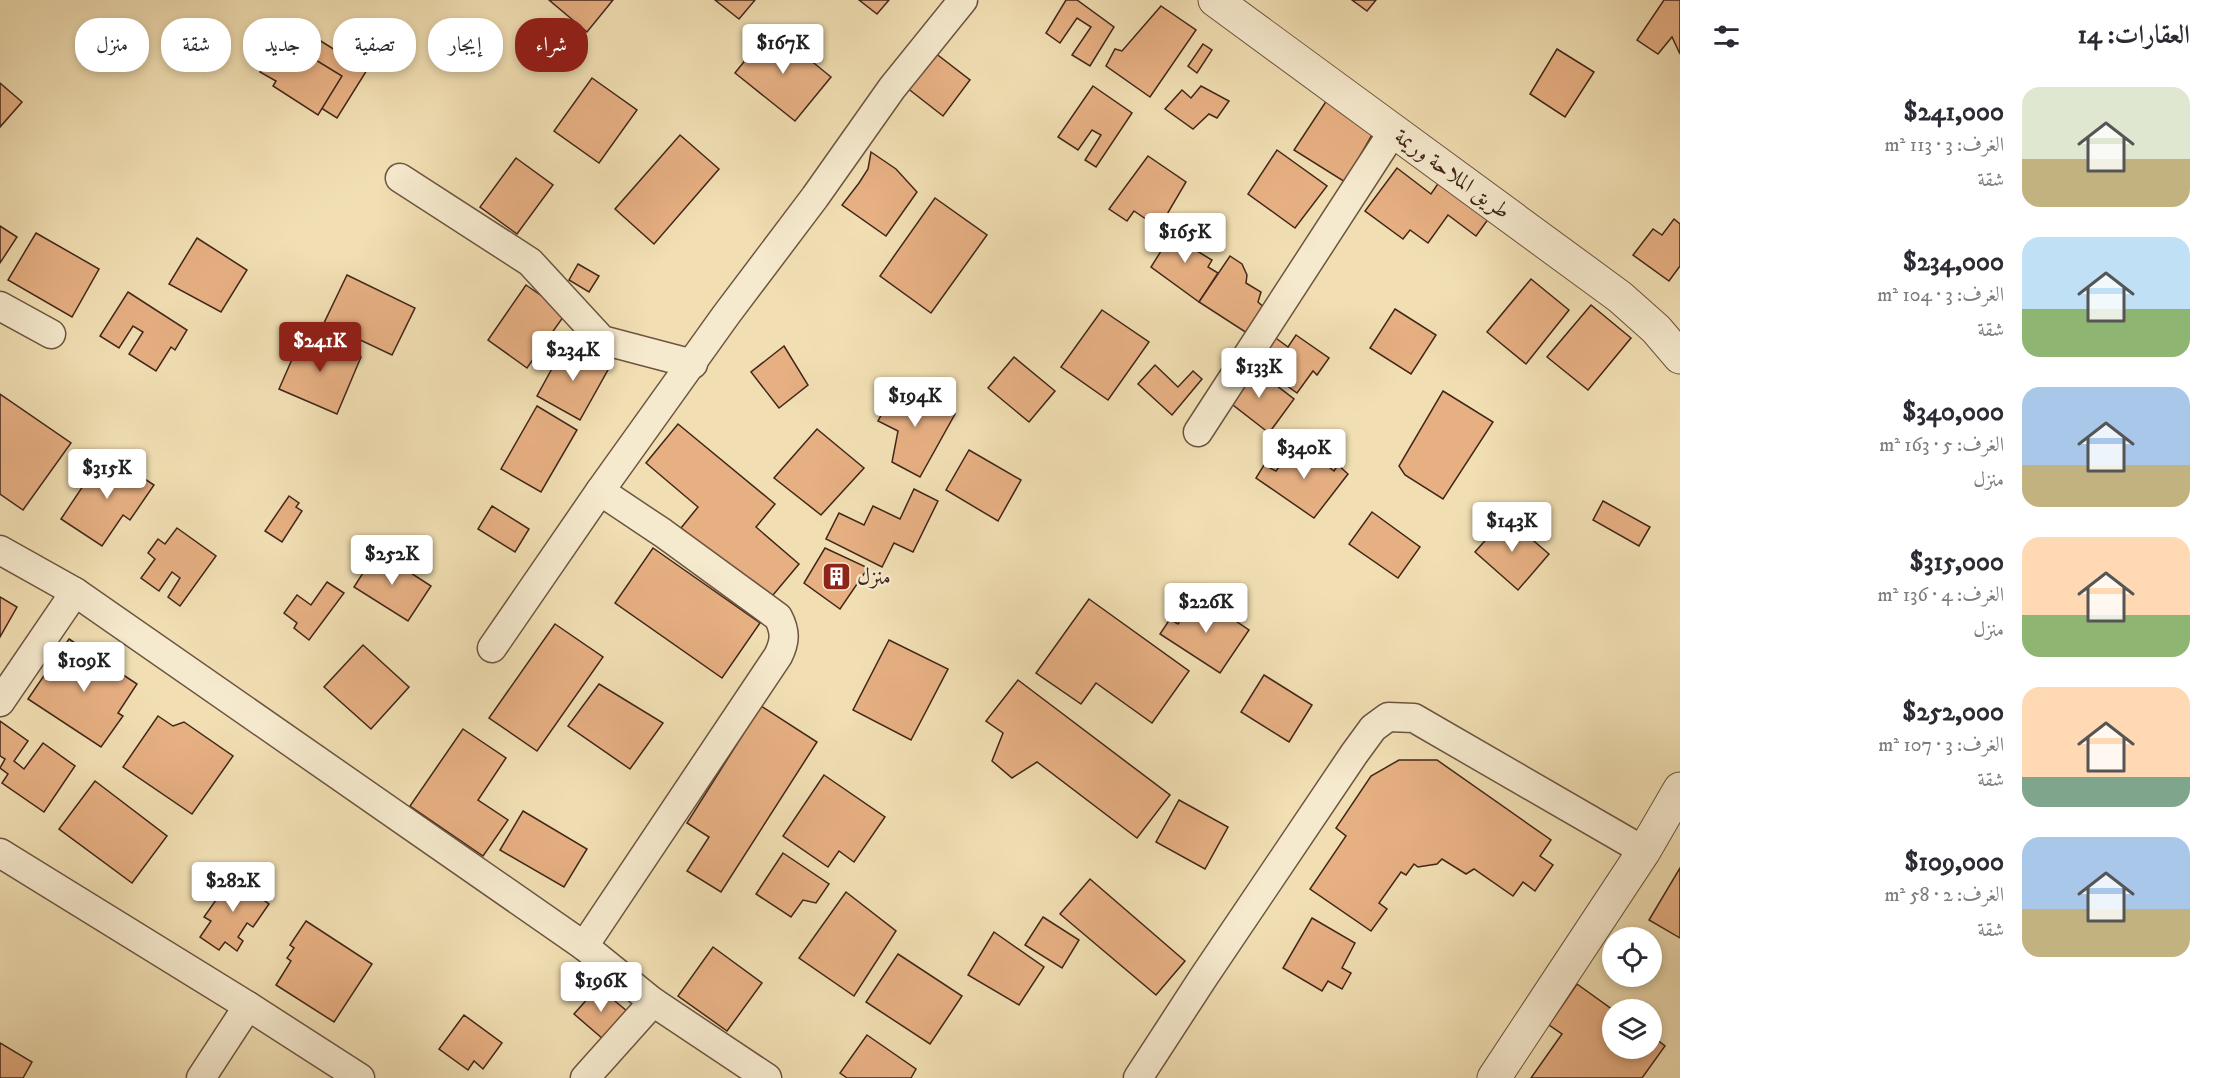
<!DOCTYPE html>
<html lang="ar">
<head>
<meta charset="utf-8">
<style>
	:root { --surface:#fff; --page:#f2f2f3; --text:#2b2b33; --muted:#7c7c81; --accent:#8f2418 }
	body { margin:0; font-family:"IM FELL DW Pica",Amiri,serif; background:var(--page); color:var(--text); direction:rtl; height:100vh; display:flex; flex-direction:column; font-size:22px; white-space:nowrap }
	* { box-sizing:border-box; margin:0 }
	p { font-size:20px; color:var(--muted) }
	.icon { flex:none; width:33px; height:33px; fill:none; stroke:currentColor; stroke-width:2; stroke-linecap:round; stroke-linejoin:round }
	.map { position:relative; flex:1; overflow:hidden; direction:ltr }
	.panel { display:flex; flex-direction:column; background:var(--surface); width:540px }
	.panel>* { flex:none }
	.top-card { position:absolute; left:18px; top:18px; width:570px; height:54px; direction:rtl; display:flex; gap:12px }
	.controls { position:absolute; left:1602px; top:927px; display:grid; gap:12px }
	.controls a { display:grid; place-items:center; width:60px; height:60px; border-radius:50%; background:var(--surface); box-shadow:0 3px 9px #0003; font-size:30px }
	.price { position:absolute; translate:-50% -51px; padding:0 14px; border-radius:6px; background:#fff; color:#222; font-size:20px; line-height:39px; filter:drop-shadow(0 2px 3px #0008) }
	.price::after { content:''; position:absolute; left:50%; top:36px; width:18px; height:14px; margin-left:-9px; background:inherit; clip-path:polygon(0 0,100% 0,50% 100%) }
	.price.current { background:var(--accent); color:#fff }
	ul { padding:0; list-style:none }
	li { display:flex; align-items:center; gap:18px; height:150px; padding:0 30px }
	li span { display:grid; place-items:center; flex:none; width:168px; height:120px; border-radius:18px; color:#555 }
	li>.icon { margin-inline-start:auto }
	span .icon { width:72px; height:72px; fill:#fffc; stroke-width:1 }
	li b { font-size:26px }
	h2 { display:flex; justify-content:space-between; align-items:center; height:72px; padding:0 30px; font-size:26px }
	.tag { padding:0 21px; border-radius:24px; background:var(--surface); box-shadow:0 3px 9px #0003; font-size:21px; line-height:54px }
	.tag.current { background:var(--accent); color:#fff }
	main { display:flex; flex:1; min-height:0 }
	.map>svg:first-child { display:block }
	.building { fill:#e7b083; stroke:#41261a; stroke-width:1.5 }
	.lines { fill:none; stroke-linecap:round; stroke-linejoin:round }
	.minor-casing { stroke:#6d5440; stroke-width:31 }
	.tertiary-casing { stroke:#6d5440; stroke-width:35 }
	.minor { stroke:#f6eace; stroke-width:28 }
	.tertiary { stroke:#f6eace; stroke-width:33 }
	.labels { text-anchor:middle; stroke-width:5; stroke-linejoin:round; paint-order:stroke }
	.street-label { font-size:22px; fill:#41261a; stroke:#f6eace }
	.poi-label { font-size:22px; fill:#41261a; stroke:#f6eace; text-anchor:start }
</style>
</head>
<body>
<main>
<section class="panel">
<h2>العقارات: 14<svg class="icon" aria-label="filters" viewBox="0 0 24 24"><path d="M4 7h16M4 17h16"/><circle cx="9" cy="7" r="2"/><circle cx="15" cy="17" r="2"/></svg></h2>
<ul>
<li><span style="background:linear-gradient(#dfe7d0 60%,#c2b280 0)"><svg class="icon" aria-label="home" viewBox="0 0 24 24"><path d="M3 11l9-7 9 7M6 9v11h12V9"/></svg></span><div><b>$241,000</b><p>الغرف: 3 · 113 m²</p><p>شقة</p></div></li>
<li><span style="background:linear-gradient(#bfe0f5 60%,#8fb573 0)"><svg class="icon" aria-label="home" viewBox="0 0 24 24"><path d="M3 11l9-7 9 7M6 9v11h12V9"/></svg></span><div><b>$234,000</b><p>الغرف: 3 · 104 m²</p><p>شقة</p></div></li>
<li><span style="background:linear-gradient(#a9c7e8 65%,#c2b280 0)"><svg class="icon" aria-label="home" viewBox="0 0 24 24"><path d="M3 11l9-7 9 7M6 9v11h12V9"/></svg></span><div><b>$340,000</b><p>الغرف: 5 · 163 m²</p><p>منزل</p></div></li>
<li><span style="background:linear-gradient(#ffd9b3 65%,#8fb573 0)"><svg class="icon" aria-label="home" viewBox="0 0 24 24"><path d="M3 11l9-7 9 7M6 9v11h12V9"/></svg></span><div><b>$315,000</b><p>الغرف: 4 · 136 m²</p><p>منزل</p></div></li>
<li><span style="background:linear-gradient(#ffd9b3 75%,#7fa58c 0)"><svg class="icon" aria-label="home" viewBox="0 0 24 24"><path d="M3 11l9-7 9 7M6 9v11h12V9"/></svg></span><div><b>$252,000</b><p>الغرف: 3 · 107 m²</p><p>شقة</p></div></li>
<li><span style="background:linear-gradient(#a9c7e8 60%,#c2b280 0)"><svg class="icon" aria-label="home" viewBox="0 0 24 24"><path d="M3 11l9-7 9 7M6 9v11h12V9"/></svg></span><div><b>$109,000</b><p>الغرف: 2 · 58 m²</p><p>شقة</p></div></li>
</ul>
</section>
<div class="map">
<svg width="1680" height="1078" viewBox="0 0 1680 1078">
	<rect width="100%" height="100%" fill="#f1dfb3"/>
	<filter id="stains"><feTurbulence type="fractalNoise" baseFrequency=".00333" numOctaves="4"/><feColorMatrix values="0 0 0 0 .2 0 0 0 0 .09 0 0 0 0 .02 0 0 0 .5 -.17"/></filter>
	<radialGradient id="worn" r=".72"><stop offset=".6" stop-color="#630" stop-opacity="0"/><stop offset="1" stop-color="#630" stop-opacity=".3"/></radialGradient>
	<g class="building">
		<polygon points="549,0 613,0 587,32"/>
		<polygon points="715,0 755,0 739,19"/>
		<polygon points="859,0 889,0 877,14"/>
		<polygon points="1066,0 1077,0 1114,27 1090,66 1072,55 1091,27 1077,18 1060,43 1046,33"/>
		<polygon points="1352,0 1376,0 1367,11"/>
		<polygon points="1664,0 1680,0 1680,54 1672,37 1658,54 1637,40"/>
		<polygon points="1161,6 1196,30 1150,97 1106,66 1115,49 1122,51"/>
		<polygon points="771,28 831,77 795,121 735,73"/>
		<polygon points="308,33 367,70 337,118 278,81"/>
		<polygon points="283,40 342,76 318,115 273,86 276,81 260,72 273,51 276,52"/>
		<polygon points="1203,44 1212,50 1197,73 1188,66"/>
		<polygon points="930,49 970,80 943,116 902,84"/>
		<polygon points="1557,49 1594,72 1565,117 1530,94"/>
		<polygon points="592,78 637,110 599,163 554,131"/>
		<polygon points="0,83 22,102 0,127"/>
		<polygon points="1093,86 1132,113 1096,167 1085,160 1101,135 1092,130 1078,150 1058,137"/>
		<polygon points="1201,86 1229,101 1217,118 1209,114 1193,129 1165,109 1182,90 1191,98"/>
		<polygon points="1327,100 1377,126 1345,182 1294,150"/>
		<polygon points="680,135 719,169 654,244 615,209"/>
		<polygon points="1277,150 1327,186 1295,228 1248,194"/>
		<polygon points="871,152 896,169 917,192 886,236 842,205 859,183 868,169"/>
		<polygon points="1148,156 1186,182 1159,228 1134,211 1127,221 1109,209"/>
		<polygon points="516,158 553,185 517,234 480,207"/>
		<polygon points="1397,168 1431,194 1444,175 1497,207 1476,236 1448,215 1428,243 1410,230 1403,239 1365,211"/>
		<polygon points="935,198 987,235 931,313 880,276"/>
		<polygon points="1674,219 1680,224 1680,266 1669,281 1633,255 1653,229 1662,235"/>
		<polygon points="1178,224 1194,234 1197,251 1212,260 1208,267 1218,273 1199,302 1151,267"/>
		<polygon points="0,226 17,237 0,263"/>
		<polygon points="36,233 99,269 72,317 8,280"/>
		<polygon points="197,238 247,270 221,312 169,284"/>
		<polygon points="1230,256 1242,264 1247,275 1246,283 1261,292 1258,302 1267,310 1250,335 1199,302"/>
		<polygon points="578,264 599,276 589,292 569,280"/>
		<polygon points="347,275 415,308 392,355 324,323"/>
		<polygon points="1531,279 1569,310 1526,364 1487,332"/>
		<polygon points="526,285 566,313 527,368 488,340"/>
		<polygon points="128,292 187,330 175,350 171,347 156,371 129,354 143,332 133,326 119,348 100,336"/>
		<polygon points="1591,305 1631,338 1588,390 1547,357"/>
		<polygon points="1395,309 1436,335 1411,374 1370,348"/>
		<polygon points="1102,310 1149,342 1108,400 1061,367"/>
		<polygon points="304,332 361,357 337,414 279,389"/>
		<polygon points="1296,335 1329,358 1317,375 1313,371 1297,393 1254,362 1273,336 1288,347"/>
		<polygon points="566,343 609,368 580,420 537,396"/>
		<polygon points="784,346 808,385 779,408 751,372"/>
		<polygon points="1014,357 1055,391 1029,422 988,388"/>
		<polygon points="1155,365 1178,387 1193,371 1202,379 1172,415 1138,384"/>
		<polygon points="1250,365 1294,399 1269,433 1224,398"/>
		<polygon points="899,383 955,414 920,477 892,462 898,431 878,421"/>
		<polygon points="1443,391 1493,422 1443,499 1405,475 1399,466"/>
		<polygon points="0,394 71,443 23,510 0,494"/>
		<polygon points="537,406 577,430 541,492 501,469"/>
		<polygon points="678,424 775,504 756,527 799,564 768,601 681,528 698,507 646,463"/>
		<polygon points="817,429 864,468 821,515 774,478"/>
		<polygon points="1297,443 1334,471 1338,465 1348,474 1314,518 1256,478 1264,465 1276,471"/>
		<polygon points="969,450 1021,480 998,521 946,490"/>
		<polygon points="105,453 154,485 130,520 123,515 102,546 61,519"/>
		<polygon points="914,489 938,501 913,552 894,543 882,567 826,539 839,513 864,525 873,506 900,519"/>
		<polygon points="289,496 299,503 296,507 302,511 282,542 265,531"/>
		<polygon points="1603,501 1650,527 1639,546 1593,520"/>
		<polygon points="492,506 529,529 515,552 478,529"/>
		<polygon points="1372,512 1420,547 1398,578 1349,544"/>
		<polygon points="1506,517 1549,554 1518,590 1475,552"/>
		<polygon points="177,528 216,556 180,606 168,597 180,578 172,572 159,591 141,578 155,559 148,553 158,539 165,544"/>
		<polygon points="653,548 760,623 722,678 615,603"/>
		<polygon points="825,548 868,568 840,609 804,583"/>
		<polygon points="377,551 431,586 408,621 354,587"/>
		<polygon points="327,582 344,593 309,640 294,628 297,623 284,613 297,595 311,605"/>
		<polygon points="1197,595 1249,630 1220,673 1160,634 1170,619 1178,624"/>
		<polygon points="0,597 17,607 0,637"/>
		<polygon points="1089,599 1189,671 1152,723 1096,683 1081,704 1036,673"/>
		<polygon points="555,624 603,657 537,751 489,718"/>
		<polygon points="69,639 137,684 118,713 123,716 101,747 28,699"/>
		<polygon points="889,640 948,669 911,740 853,710"/>
		<polygon points="363,645 409,687 371,729 324,687"/>
		<polygon points="1264,675 1312,705 1289,742 1241,712"/>
		<polygon points="1018,680 1170,795 1137,838 1037,762 1012,778 992,761 1003,733 986,721"/>
		<polygon points="599,684 663,723 630,769 568,726"/>
		<polygon points="761,706 817,742 721,892 687,871 709,837 687,823"/>
		<polygon points="158,716 173,726 184,722 233,756 192,814 123,767"/>
		<polygon points="0,721 28,741 14,761 24,769 43,743 75,766 44,812 2,783 8,774 0,768 5,759 0,756"/>
		<polygon points="463,729 506,758 478,800 508,820 483,856 410,806"/>
		<polygon points="1399,760 1437,760 1551,840 1540,856 1553,865 1535,891 1523,882 1513,896 1474,869 1466,874 1442,859 1437,864 1418,867 1414,864 1406,875 1401,872 1379,903 1387,909 1371,931 1310,889 1346,836 1336,828 1371,776"/>
		<polygon points="824,775 885,817 854,862 839,851 828,867 783,836"/>
		<polygon points="95,781 167,836 132,883 59,829"/>
		<polygon points="1179,800 1228,827 1205,869 1156,842"/>
		<polygon points="523,811 587,849 564,887 500,850"/>
		<polygon points="783,853 829,884 816,903 803,900 791,917 756,894"/>
		<polygon points="1680,868 1680,938 1649,920"/>
		<polygon points="235,873 261,891 258,896 269,904 253,927 247,923 238,937 243,941 237,951 225,942 219,950 200,937 211,921 204,917"/>
		<polygon points="1090,879 1185,961 1156,995 1060,914"/>
		<polygon points="846,892 896,931 854,996 799,958"/>
		<polygon points="1043,917 1079,940 1062,968 1025,945"/>
		<polygon points="1312,918 1355,943 1342,968 1351,973 1342,989 1328,981 1322,991 1283,968"/>
		<polygon points="306,921 372,964 334,1022 276,985 291,961 287,958 294,948 290,945"/>
		<polygon points="994,932 1044,967 1019,1005 968,975"/>
		<polygon points="713,947 762,983 727,1031 678,996"/>
		<polygon points="898,954 962,996 930,1044 866,1002"/>
		<polygon points="1577,984 1613,1010 1612,1048 1652,1048 1652,1036 1665,1046 1642,1078 1531,1078 1562,1034 1549,1025"/>
		<polygon points="598,987 627,1011 603,1039 574,1014"/>
		<polygon points="464,1015 502,1043 483,1069 474,1061 468,1070 439,1049"/>
		<polygon points="867,1035 916,1069 911,1078 847,1078 840,1073"/>
		<polygon points="0,1043 32,1062 23,1078 0,1078"/>
	</g>
	<g class="lines">
		<defs>
			<g id="minor">
				<polyline points="400,178 530,262 602,340 693,364"/>
				<polyline points="0,306 51,334"/>
				<polyline points="1198,432 1394,130"/>
				<polyline points="0,550 75,592 584,946 653,1002 767,1078"/>
				<polyline points="492,648 600,491 726,315 815,197 892,88 963,0"/>
				<polyline points="0,702 75,592"/>
				<polyline points="0,853 248,1006 360,1078"/>
				<path d="M584,946l194,-290c7,-14 8,-24 0,-39l-115,-84 -63,-42"/>
				<polyline points="201,1078 248,1006"/>
				<polyline points="585,1078 653,1002"/>
				<polyline points="1138,1078 1203,978 1354,754 1373,728 1388,717 1414,718 1644,851"/>
			</g>
			<g id="tertiary">
				<polyline points="1215,0 1620,297 1656,329 1680,357"/>
				<polyline points="1494,1078 1644,851 1680,789"/>
			</g>
		</defs>
		<use href="#minor" class="minor-casing"/>
		<use href="#tertiary" class="tertiary-casing"/>
		<use href="#minor" class="minor"/>
		<use href="#tertiary" class="tertiary"/>
	</g>
	<defs>
		<symbol id="building-square" viewBox="-11 -11 22 22"><rect x="-9" y="-9" width="18" height="18" rx="4" fill="#8f2418" stroke="#f6eace"/><path d="M-4-6H4V6H1V3H-1V6H-4ZM-2.5-4.3h1.7v1.8h-1.7ZM.8-4.3h1.7v1.8H.8ZM-2.5-1h1.7V.8h-1.7ZM.8-1h1.7V.8H.8Z" fill="#fff"/></symbol>
	</defs>
	<g fill-rule="evenodd">
		<use href="#building-square" x="820" y="560" width="33" height="33"/>
	</g>
	<g class="labels">
		<g class="street-label">
			<text transform="translate(1453 173) rotate(36)" y="8">طريق الملاحة وريمة</text>
		</g>
		<g class="poi-label">
			<text x="857" y="584">منزل</text>
		</g>
	</g>
	<rect width="100%" height="100%" filter="url(#stains)"/>
	<rect width="100%" height="100%" fill="url(#worn)"/>
</svg>
<div class="controls">
<a><svg class="icon" aria-label="locate" viewBox="0 0 24 24"><circle cx="12" cy="12" r="6"/><path d="M12 2v4M12 18v4M2 12h4M18 12h4"/></svg></a>
<a><svg class="icon" aria-label="layers" viewBox="0 0 24 24"><path d="M12 4l9 5-9 5-9-5zM3 14l9 5 9-5"/></svg></a>
</div>
<b class="price" style="left:783px;top:75px">$167K</b>
<b class="price" style="left:1185px;top:264px">$165K</b>
<b class="price current" style="left:320px;top:373px">$241K</b>
<b class="price" style="left:573px;top:382px">$234K</b>
<b class="price" style="left:1259px;top:399px">$133K</b>
<b class="price" style="left:915px;top:428px">$194K</b>
<b class="price" style="left:1304px;top:480px">$340K</b>
<b class="price" style="left:107px;top:500px">$315K</b>
<b class="price" style="left:1512px;top:553px">$143K</b>
<b class="price" style="left:392px;top:586px">$252K</b>
<b class="price" style="left:1206px;top:634px">$226K</b>
<b class="price" style="left:84px;top:693px">$109K</b>
<b class="price" style="left:233px;top:913px">$282K</b>
<b class="price" style="left:601px;top:1013px">$196K</b>
<div class="top-card">
<a class="tag current">شراء</a>
<a class="tag">إيجار</a>
<a class="tag">تصفية</a>
<a class="tag">جديد</a>
<a class="tag">شقة</a>
<a class="tag">منزل</a>
</div>
</div>
</main>
</body>
</html>
